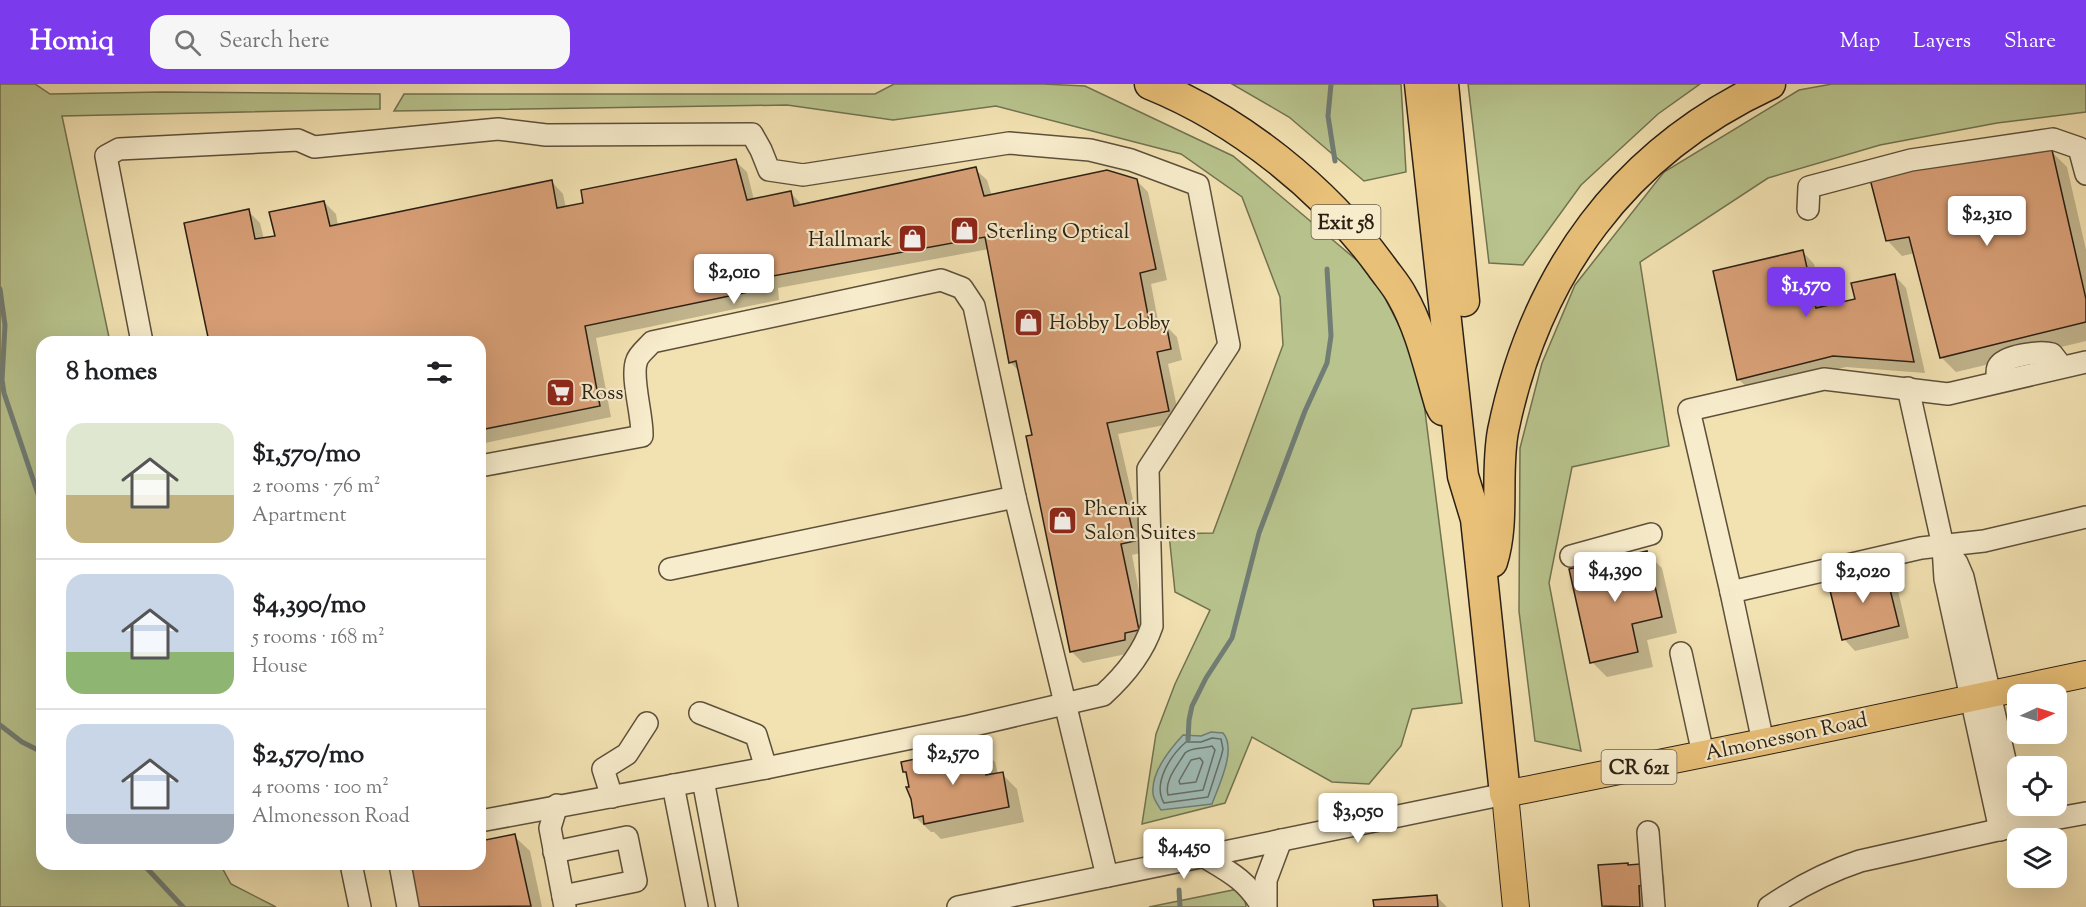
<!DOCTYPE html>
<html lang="en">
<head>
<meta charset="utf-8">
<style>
	:root { --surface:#fff; --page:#f6f6f6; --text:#202124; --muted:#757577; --line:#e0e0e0; --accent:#7c3aed }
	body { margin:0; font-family:"Sorts Mill Goudy",serif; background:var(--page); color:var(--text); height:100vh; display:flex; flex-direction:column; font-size:22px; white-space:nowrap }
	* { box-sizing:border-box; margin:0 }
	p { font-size:20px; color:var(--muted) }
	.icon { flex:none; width:33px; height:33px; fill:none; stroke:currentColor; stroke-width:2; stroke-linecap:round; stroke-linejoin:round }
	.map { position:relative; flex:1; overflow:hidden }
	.details { position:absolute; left:36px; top:252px; width:450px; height:534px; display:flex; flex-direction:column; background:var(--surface); border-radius:18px; box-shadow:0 6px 24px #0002 }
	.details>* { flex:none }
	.needle { width:39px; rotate:86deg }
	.controls { position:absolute; left:2007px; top:600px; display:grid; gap:12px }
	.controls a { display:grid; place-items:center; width:60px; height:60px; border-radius:12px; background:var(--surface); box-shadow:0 6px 24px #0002; font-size:30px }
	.price { position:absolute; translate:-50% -51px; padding:0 14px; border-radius:6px; background:#fff; color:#222; font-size:20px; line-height:39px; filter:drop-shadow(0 2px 3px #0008) }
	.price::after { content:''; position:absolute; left:50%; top:36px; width:18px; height:14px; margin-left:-9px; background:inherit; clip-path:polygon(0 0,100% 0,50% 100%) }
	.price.active { background:var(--accent); color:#fff }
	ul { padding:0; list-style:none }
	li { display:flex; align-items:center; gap:18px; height:150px; padding:0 30px }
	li+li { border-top:2px solid var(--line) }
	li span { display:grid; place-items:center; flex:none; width:168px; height:120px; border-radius:18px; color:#555 }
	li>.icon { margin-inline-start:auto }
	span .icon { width:72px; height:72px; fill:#fffc; stroke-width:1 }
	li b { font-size:26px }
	h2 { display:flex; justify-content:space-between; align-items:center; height:72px; padding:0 30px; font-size:26px }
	header { display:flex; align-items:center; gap:36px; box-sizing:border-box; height:84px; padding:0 30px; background:var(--accent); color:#fff }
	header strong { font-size:28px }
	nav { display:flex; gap:33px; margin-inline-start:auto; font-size:21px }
	.search { width:420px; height:54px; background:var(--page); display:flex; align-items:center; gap:15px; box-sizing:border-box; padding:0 21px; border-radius:18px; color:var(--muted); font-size:22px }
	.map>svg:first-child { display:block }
	.green { fill:#b8c38d; stroke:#727250; stroke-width:1.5 }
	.water { fill:#9fbbb6; stroke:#717d75; stroke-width:1.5 }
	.shadow { fill:#0003 }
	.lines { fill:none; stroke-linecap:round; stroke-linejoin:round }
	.shore { stroke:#656e65; stroke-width:1.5 }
	.stream { stroke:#717d75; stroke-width:5 }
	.building { fill:#d89f76; stroke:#2b2014; stroke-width:1.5 }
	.minor-casing { stroke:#5d503b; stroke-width:24 }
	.major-casing { stroke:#2b2014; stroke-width:28 }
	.highway-casing { stroke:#2b2014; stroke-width:33 }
	.minor { stroke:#f7eccc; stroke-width:21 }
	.major { stroke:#e9c078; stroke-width:26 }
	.highway { stroke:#e9c078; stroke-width:30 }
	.labels { text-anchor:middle; stroke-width:4.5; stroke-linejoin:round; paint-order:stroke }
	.shield { fill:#f7eccc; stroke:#685d4b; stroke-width:1.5 }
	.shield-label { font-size:20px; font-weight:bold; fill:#2b2014 }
	.poi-label { font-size:21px; fill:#2b2014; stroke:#f7eccc; text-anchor:start }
	.street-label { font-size:21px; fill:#2b2014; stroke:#f7eccc }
</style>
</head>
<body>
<header>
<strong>Homiq</strong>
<div class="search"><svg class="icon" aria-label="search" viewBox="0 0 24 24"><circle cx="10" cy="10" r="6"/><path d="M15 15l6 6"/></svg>Search here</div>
<nav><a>Map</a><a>Layers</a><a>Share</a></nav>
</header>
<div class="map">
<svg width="2086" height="823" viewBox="0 0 2086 823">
	<rect width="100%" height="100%" fill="#f2e1b1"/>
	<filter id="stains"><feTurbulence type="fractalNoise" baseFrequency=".00333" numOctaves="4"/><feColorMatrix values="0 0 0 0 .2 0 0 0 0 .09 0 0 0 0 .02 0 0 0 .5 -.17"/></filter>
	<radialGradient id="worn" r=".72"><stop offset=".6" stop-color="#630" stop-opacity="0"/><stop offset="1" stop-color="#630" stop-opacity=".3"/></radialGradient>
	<g class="green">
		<polygon points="0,0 35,0 50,10 162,8 380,10 380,25 62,32 110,258 42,258 42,780 220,780 231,800 276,823 0,823"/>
		<polygon points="894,0 1043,0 1085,2 1233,72 1372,189 1419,280 1462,619 1412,625 1401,662 1369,700 1332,698 1252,653 1225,719 1142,740 1156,650 1175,600 1210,526 1175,508 1169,450 1213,449 1283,261 1280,213 1242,113 1181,70 996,22 893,36 787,21 394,27 404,10 875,10"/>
		<polygon points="1232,0 1401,0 1406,88 1364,97 1289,33"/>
		<polygon points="1468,0 1700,0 1658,30 1581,101 1523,181 1489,179"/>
		<polygon points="1832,0 2086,0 2086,28 1997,39 1880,61 1768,94 1640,178 1669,362 1572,383 1549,499 1581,667 1535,657 1519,527 1520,364 1542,279 1575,201 1664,88 1799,6"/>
		<polygon points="1243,804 1246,823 1149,823"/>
	</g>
	<path class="water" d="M1211,648l12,1c14,16 -4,52 -11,71l-51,6c-3,-5 -8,-11 -8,-17 -2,-20 17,-44 30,-58l18,1z"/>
	<g class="shadow">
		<polygon points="2052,68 2067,83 2086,166 2086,257 1956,288 1941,273 1915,169 1902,172 1887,156"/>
		<polygon points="735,77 747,88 754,116 790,108 802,121 975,85 987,96 992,112 1136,96 1148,108 1167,196 1151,200 1159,242 1165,241 1177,253 1182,276 1168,280 1180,338 1118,350 1145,468 1132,471 1149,557 1136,568 1083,579 1071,567 1034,352 1020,288 1010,278 989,165 778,204 779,216 596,254 611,333 480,360 480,258 210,258 248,127 260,139 264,155 277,153 324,118 336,130 338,142 552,98 563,110 566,124"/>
		<polygon points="1803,168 1814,180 1824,224 1857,216 1895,192 1906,204 1925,289 1846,283 1750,306 1738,295"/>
		<polygon points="1646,469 1662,484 1677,549 1647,556 1653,583 1607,593 1592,578"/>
		<polygon points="1884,486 1896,498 1909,554 1855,567 1844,555"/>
		<polygon points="980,663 995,678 998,690 1002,690 1017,705 1024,738 941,755 934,748 931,748 915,733 907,690 904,687"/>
		<polygon points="514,752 530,767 542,823 419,823 411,780 480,780 480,758"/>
		<polygon points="1652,781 1664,792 1665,806 1658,806 1650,823 1605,823 1603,821"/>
		<polygon points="1437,813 1447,823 1375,823"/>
	</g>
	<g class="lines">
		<g class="shore">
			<path d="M1212,654l9,1 2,10 -2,8 -13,40 -44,6c-12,-20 7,-48 22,-61h15z"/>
			<path d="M1212,662l3,4 -12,40 -35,5c-4,-15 10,-30 17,-42 6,-6 19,-4 27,-7z"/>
			<polygon points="1200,674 1203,678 1196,698 1180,700 1179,697 1191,676"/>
		</g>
		<g class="stream">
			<polyline points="1331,0 1328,32 1335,77"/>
			<polyline points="0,205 5,241 2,296 4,309 42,422"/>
			<polyline points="0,641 22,658 42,668"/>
			<polyline points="1188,656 1189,636 1192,622 1206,594 1232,554 1259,449 1305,327 1327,279 1331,252 1327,185"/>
			<polyline points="143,780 183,823"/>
			<polyline points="1179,806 1180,823"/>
		</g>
	</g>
	<g class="building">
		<polygon points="2052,66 2086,215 2086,238 1940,274 1909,153 1886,157 1870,95 1927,81"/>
		<polygon points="736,75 747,116 791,107 794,122 976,83 984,112 1107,86 1137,95 1156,185 1140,189 1150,242 1166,239 1171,265 1157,268 1169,327 1107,339 1135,457 1121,460 1139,546 1125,549 1125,556 1070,568 1026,352 1032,351 1016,277 1009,279 985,153 767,193 768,204 585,242 600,322 480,346 480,258 209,258 184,139 249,125 255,155 275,152 269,128 324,117 330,142 552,96 557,124 583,119 581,106"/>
		<polygon points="1803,166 1816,224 1855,215 1851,199 1895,190 1914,278 1833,272 1737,296 1713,187"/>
		<polygon points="1647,467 1662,533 1632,540 1638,568 1590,579 1569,485"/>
		<polygon points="1885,485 1899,542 1842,556 1828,498"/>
		<polygon points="980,661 986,691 1003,688 1009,723 924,740 923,732 914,734 911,715 906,703 909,703 906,688 903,688 901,678"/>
		<polygon points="515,750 531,822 418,823 410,780 480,780 480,757"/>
		<polygon points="1628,779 1628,781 1653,779 1647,801 1639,802 1640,823 1602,822 1598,781"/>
		<polygon points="1437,811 1438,823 1374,823 1373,816"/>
	</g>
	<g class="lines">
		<defs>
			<g id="minor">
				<polyline points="1808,125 1809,103 1911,76 2053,55 2079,64 2086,90"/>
				<path d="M142,258l-36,-186 13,-7 179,-9 16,7 184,-18 48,6 206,-1 9,16 8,20 34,5 206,-32 81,7 41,10 67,25 31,160 -81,124 4,157c-9,27 -28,50 -49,69l-133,31 -204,42 -286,53"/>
				<path d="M1998,297c-1,-5 -2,-9 0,-14 6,-12 43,-16 54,-13l10,13"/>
				<polyline points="1908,304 1943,462 1945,495 2000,746"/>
				<path d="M480,382l162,-30c1,-20 -12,-60 -5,-76 2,-6 11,-13 15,-18l289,-62 21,8 12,18 41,191 92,379"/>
				<polyline points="1943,462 1957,479 1963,493 2020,741"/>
				<polyline points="1571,472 1651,450"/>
				<polyline points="670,485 1015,413"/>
				<polyline points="1731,508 1689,326 1824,295 1948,310 2086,278"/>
				<polyline points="1681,569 1703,670"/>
				<polyline points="700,629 756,651 766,684"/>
				<polyline points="1763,658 1731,508 1921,464 1984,457 2086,433"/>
				<polyline points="703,696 727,823"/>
				<polyline points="673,701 697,823"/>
				<polyline points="612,713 603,685 627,670 647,639"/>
				<polyline points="557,721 550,744 565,823"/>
				<polyline points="1648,748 1654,823"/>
				<polyline points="554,768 627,753 636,797 563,812"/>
				<path d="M1203,772c25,15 44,24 59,51"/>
				<polyline points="351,780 360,823"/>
				<polyline points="400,780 408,823"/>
				<polyline points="958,823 1505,710"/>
				<polyline points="1266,823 1266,796 1281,756"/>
				<path d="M1769,823c29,-20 58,-35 91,-46l160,-36 66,-12"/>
			</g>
			<polyline id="major" points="1516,823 1505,710 1763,658 2086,590"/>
			<g id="highway">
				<path d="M1150,0c89,36 175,105 231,182 7,10 16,20 21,30 19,33 27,72 38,108l3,6"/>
				<polyline points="1420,0 1463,392 1476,435 1505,710"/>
				<polyline points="1443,0 1464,217"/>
				<path d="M1492,478c13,-41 3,-88 11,-131 32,-157 120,-279 267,-347"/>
			</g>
		</defs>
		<use href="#minor" class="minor-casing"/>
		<use href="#major" class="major-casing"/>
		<use href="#highway" class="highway-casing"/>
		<use href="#minor" class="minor"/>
		<use href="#major" class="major"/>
		<use href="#highway" class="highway"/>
	</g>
	<defs>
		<symbol id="shop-square" viewBox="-11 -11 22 22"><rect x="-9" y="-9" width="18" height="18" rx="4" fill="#8f2418" stroke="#f7eccc"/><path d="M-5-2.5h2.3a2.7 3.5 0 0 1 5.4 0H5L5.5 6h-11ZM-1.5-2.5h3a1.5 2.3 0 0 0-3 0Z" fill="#fff"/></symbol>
		<symbol id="supermarket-square" viewBox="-11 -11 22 22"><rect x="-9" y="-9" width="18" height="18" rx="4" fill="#8f2418" stroke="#f7eccc"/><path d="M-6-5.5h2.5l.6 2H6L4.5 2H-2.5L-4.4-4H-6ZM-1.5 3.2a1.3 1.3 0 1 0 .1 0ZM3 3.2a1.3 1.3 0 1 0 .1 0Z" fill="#fff"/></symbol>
	</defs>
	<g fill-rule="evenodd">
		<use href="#shop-square" x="948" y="130" width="33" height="33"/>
		<use href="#shop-square" x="896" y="138" width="33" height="33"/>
		<use href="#shop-square" x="1012" y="222" width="33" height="33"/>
		<use href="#supermarket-square" x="544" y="292" width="33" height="33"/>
		<use href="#shop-square" x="1046" y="420" width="33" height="33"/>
	</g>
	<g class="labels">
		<g class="shield">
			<rect x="1311.5" y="121" width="69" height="34" rx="4.5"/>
			<rect x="1601.5" y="666" width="75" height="34" rx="4.5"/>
		</g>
		<g class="shield-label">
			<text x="1346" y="145">Exit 58</text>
			<text x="1639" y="690">CR 621</text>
		</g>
		<g class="poi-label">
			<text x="986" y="154">Sterling Optical</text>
			<text x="892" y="162" text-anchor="end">Hallmark</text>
			<text x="1049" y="245">Hobby Lobby</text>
			<text x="581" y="315">Ross</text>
			<text x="1084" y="431">Phenix<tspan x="1084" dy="24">Salon Suites</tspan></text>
		</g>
		<g class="street-label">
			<text transform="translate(1786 652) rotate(-12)" y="7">Almonesson Road</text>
		</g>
	</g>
	<rect width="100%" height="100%" filter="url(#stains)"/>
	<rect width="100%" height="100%" fill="url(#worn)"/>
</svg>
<div class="controls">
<a><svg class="needle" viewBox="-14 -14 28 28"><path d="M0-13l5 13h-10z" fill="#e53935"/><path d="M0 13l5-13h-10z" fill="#757577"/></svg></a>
<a><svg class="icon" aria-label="locate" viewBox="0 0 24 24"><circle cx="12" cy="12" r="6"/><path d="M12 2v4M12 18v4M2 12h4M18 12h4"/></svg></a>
<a><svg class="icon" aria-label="layers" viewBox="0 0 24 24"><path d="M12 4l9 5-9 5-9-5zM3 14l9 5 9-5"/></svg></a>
</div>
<b class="price" style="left:1987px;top:163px">$2,310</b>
<b class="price" style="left:734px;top:221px">$2,010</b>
<b class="price active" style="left:1806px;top:234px">$1,570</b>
<b class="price" style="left:1615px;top:519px">$4,390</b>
<b class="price" style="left:1863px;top:520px">$2,020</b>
<b class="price" style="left:953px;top:702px">$2,570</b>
<b class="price" style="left:1358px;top:760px">$3,050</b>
<b class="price" style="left:1184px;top:796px">$4,450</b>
<section class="details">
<h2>8 homes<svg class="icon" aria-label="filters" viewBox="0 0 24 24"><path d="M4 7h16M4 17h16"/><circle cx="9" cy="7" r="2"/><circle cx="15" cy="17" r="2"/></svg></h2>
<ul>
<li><span style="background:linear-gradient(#dfe7d0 60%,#c2b280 0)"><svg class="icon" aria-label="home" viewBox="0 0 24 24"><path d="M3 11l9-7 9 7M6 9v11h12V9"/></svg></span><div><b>$1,570/mo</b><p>2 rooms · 76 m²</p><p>Apartment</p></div></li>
<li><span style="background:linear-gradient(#c9d6e8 65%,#8fb573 0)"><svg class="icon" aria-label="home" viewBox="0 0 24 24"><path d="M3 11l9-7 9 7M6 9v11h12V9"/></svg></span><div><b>$4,390/mo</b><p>5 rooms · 168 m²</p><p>House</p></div></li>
<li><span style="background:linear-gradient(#c9d6e8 75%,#9aa5b1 0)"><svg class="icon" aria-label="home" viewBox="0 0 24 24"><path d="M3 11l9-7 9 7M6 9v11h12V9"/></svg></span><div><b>$2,570/mo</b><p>4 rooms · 100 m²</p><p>Almonesson Road</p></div></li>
</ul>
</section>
</div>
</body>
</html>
